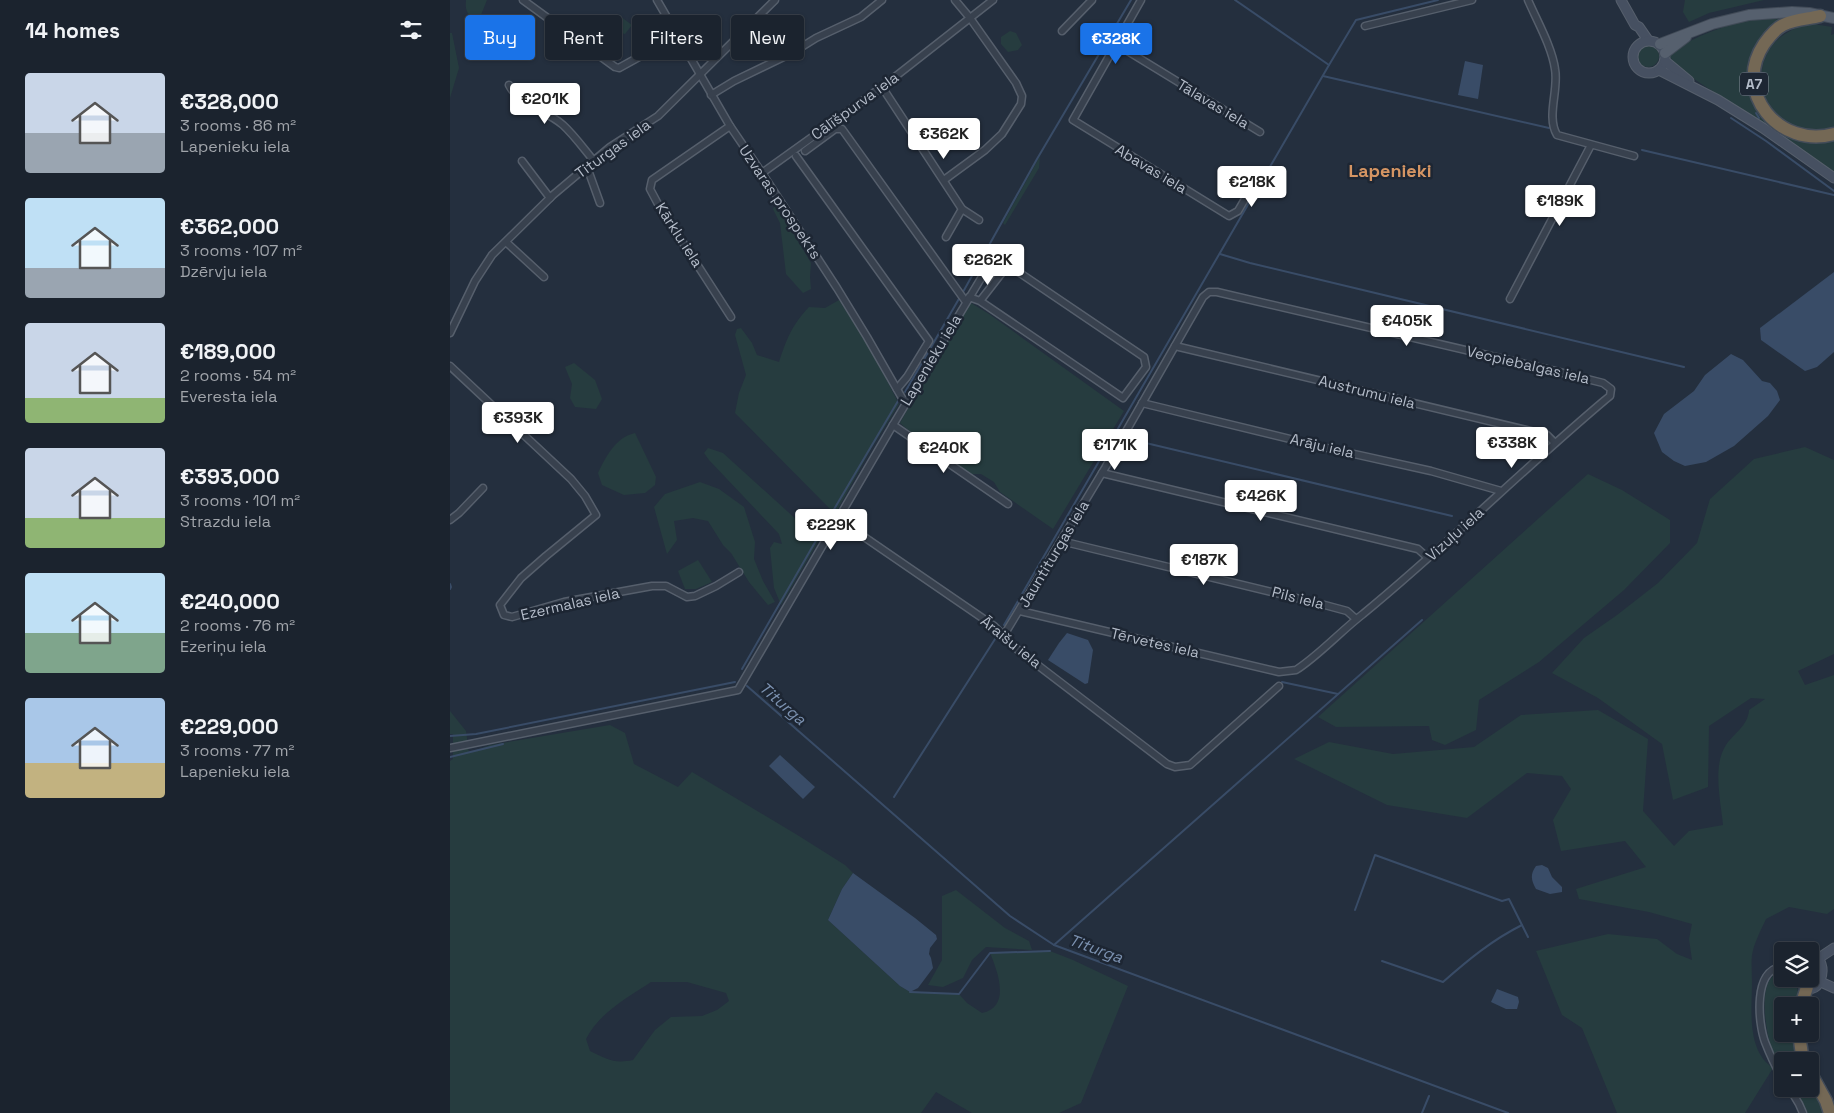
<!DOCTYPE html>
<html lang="en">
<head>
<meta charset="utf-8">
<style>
	:root { --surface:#1b232e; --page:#242b36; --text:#f1f3f6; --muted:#a0a4aa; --line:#39404a; --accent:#1a73e8 }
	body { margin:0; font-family:"Space Grotesk",sans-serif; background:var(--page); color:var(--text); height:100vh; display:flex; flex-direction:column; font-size:19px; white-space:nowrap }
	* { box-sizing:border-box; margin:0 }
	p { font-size:16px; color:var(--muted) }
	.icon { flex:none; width:28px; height:28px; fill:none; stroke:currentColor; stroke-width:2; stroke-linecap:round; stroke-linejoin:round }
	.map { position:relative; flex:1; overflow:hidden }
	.side { display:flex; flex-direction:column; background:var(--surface); width:450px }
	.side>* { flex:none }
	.hud { position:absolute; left:15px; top:15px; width:475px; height:45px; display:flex; gap:10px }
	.fabs { position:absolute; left:1324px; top:942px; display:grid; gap:10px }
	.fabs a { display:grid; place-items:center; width:45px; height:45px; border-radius:5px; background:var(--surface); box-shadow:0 1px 4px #0004,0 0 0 1px var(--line); font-size:25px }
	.price { position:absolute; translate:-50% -42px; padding:0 11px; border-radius:5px; background:#fff; color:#222; font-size:16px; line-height:32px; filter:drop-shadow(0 1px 2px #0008) }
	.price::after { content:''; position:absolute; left:50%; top:30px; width:15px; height:11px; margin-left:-8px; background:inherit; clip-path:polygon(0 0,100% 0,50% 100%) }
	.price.active { background:var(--accent); color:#fff }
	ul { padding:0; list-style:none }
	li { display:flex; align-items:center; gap:15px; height:125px; padding:0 25px }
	li span { display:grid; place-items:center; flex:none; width:140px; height:100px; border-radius:5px; color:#555 }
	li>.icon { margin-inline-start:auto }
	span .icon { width:60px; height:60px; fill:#fffc; stroke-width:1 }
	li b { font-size:21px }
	h2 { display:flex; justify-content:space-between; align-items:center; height:60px; padding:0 25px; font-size:21px }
	.chip { padding:0 18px; border-radius:5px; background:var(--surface); box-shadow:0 1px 4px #0004,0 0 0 1px var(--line); font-size:18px; line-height:45px }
	.chip.active { background:var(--accent); color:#fff }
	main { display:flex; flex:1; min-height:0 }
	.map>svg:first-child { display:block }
	.green { fill:#263c3f; fill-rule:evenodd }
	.water { fill:#394c67 }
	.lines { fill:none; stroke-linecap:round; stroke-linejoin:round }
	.stream { stroke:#394c67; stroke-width:2 }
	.street-casing { stroke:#565f6c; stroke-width:9 }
	.secondary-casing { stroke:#565f6c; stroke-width:11 }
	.primary-casing { stroke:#414a57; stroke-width:12 }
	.highway-casing { stroke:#434c59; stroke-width:15 }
	.street { stroke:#38414e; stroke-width:6 }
	.secondary { stroke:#465061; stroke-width:9 }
	.primary { stroke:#56606e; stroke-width:10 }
	.highway { stroke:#746855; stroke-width:12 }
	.labels { text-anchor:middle; stroke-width:5; stroke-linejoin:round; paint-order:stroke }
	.shield { fill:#1d2633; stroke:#878f9c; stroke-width:1 }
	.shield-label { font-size:14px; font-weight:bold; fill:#b4bcc9 }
	.street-label { font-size:15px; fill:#b4bcc9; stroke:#1d2633 }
	.water-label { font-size:16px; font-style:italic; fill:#7c92b1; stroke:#1d2633 }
	.quarter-label { font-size:18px; font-weight:bold; fill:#d59563; stroke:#1d2633 }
</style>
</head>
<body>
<main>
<section class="side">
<h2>14 homes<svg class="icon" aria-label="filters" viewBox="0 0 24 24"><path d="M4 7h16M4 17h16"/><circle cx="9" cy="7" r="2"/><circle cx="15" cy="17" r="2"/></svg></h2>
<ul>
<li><span style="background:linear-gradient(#c9d6e8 60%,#9aa5b1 0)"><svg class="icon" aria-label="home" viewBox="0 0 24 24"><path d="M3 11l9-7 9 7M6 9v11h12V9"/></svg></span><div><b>€328,000</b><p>3 rooms · 86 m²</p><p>Lapenieku iela</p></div></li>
<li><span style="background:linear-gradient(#bfe0f5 70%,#9aa5b1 0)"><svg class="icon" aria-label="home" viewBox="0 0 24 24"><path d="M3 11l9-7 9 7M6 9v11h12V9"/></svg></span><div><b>€362,000</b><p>3 rooms · 107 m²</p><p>Dzērvju iela</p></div></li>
<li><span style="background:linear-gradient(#c9d6e8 75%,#8fb573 0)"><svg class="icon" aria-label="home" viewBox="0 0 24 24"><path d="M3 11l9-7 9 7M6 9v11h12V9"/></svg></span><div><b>€189,000</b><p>2 rooms · 54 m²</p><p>Everesta iela</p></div></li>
<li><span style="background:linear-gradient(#c9d6e8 70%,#8fb573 0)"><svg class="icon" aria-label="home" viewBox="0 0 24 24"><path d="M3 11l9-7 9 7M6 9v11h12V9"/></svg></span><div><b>€393,000</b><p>3 rooms · 101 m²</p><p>Strazdu iela</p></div></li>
<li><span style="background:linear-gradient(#bfe0f5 60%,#7fa58c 0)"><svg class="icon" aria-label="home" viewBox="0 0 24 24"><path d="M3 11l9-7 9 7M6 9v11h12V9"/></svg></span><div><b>€240,000</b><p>2 rooms · 76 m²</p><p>Ezeriņu iela</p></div></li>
<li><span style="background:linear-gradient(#a9c7e8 65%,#c2b280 0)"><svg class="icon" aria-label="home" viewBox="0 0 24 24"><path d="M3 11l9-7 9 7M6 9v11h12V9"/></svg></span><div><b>€229,000</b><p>3 rooms · 77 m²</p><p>Lapenieku iela</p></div></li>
</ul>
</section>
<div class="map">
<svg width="1384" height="1113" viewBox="0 0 1384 1113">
	<rect width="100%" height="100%" fill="#242f3e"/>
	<g class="green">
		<path d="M16,0h21l-8,20c-12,-4 -14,-9 -13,-20z"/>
		<polygon points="1235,0 1314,0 1259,13 1239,22 1233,12"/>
		<polygon points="167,14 182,25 175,34 167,32 162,36 155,31"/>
		<path d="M1334,18l-15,13 -17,67c14,36 46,48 82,41v33l-155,-103 -9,-12 2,-5 5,-4c32,-18 70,-32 107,-30z"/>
		<path d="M1363,24l19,3 -1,8 3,-1v94c-78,23 -105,-92 -21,-104z"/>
		<polygon points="560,31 566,33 572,45 568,50 558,52 551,44 551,37"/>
		<polygon points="0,33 2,33 9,68 0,98"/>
		<circle cx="1198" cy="56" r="11"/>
		<polygon points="590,156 589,168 555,225 553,223"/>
		<polygon points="326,204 361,263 360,277 361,289 353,293 336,274 330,223 323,209"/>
		<path d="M389,300l31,48 29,56 -28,45 -36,65 -100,-101 4,-20 7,-18 -11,-40 2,-6 4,-1 11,15 5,12 22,7c8,-24 13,-37 30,-55l16,1z"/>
		<polygon points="521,303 539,314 674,411 603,529 550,492 544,482 531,474 522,474 478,447 450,423 492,348"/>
		<polygon points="124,363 145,380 152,399 146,409 125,407 120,398 122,384 115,367"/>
		<path d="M185,433l21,44 -1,8 -10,8 -21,2 -22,-10 -4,-12c8,-17 18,-36 37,-40z"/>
		<path d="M1355,447l29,13v194l-36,17 7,14 29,-10v234l-7,5 -38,-7 -23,12c-5,11 -12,24 -14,36 -1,9 0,18 0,27 0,27 -6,68 21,86l-28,45h-128l-35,-85 -20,-13 -26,-64 72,-17 49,5 20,15 15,6 -3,-21 3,-15 -43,-12 -70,-13 -3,-10 70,-22 -21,-26 -64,10 -8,-31 18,-31 -9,-13 -35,-3 -60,45 -80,-13 -93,-46 35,-17 64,12 81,-7 47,-32 77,-5 50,29 -5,72 31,35 15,-15 34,-6c-2,-23 -11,-59 3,-80 8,-12 22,-19 23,-35l16,-11 -14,-1 -42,28 -1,61 -35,13 -11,-56 -64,-46 -46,-25 32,-35 33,-23 41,-32 39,-40 13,-44 44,-40z"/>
		<polygon points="258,448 273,453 369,540 331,605 324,588 320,548 324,542 332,544 329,534 259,460 254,453"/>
		<polygon points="1138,474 1172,490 1220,520 1220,543 1174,590 1089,662 1029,700 1026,730 995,745 982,740 979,726 886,727 868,717"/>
		<polygon points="250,482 269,489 294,507 305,542 304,559 313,581 325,602 318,605 299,582 281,553 273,545 258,521 243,518 224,521 227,540 217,554 204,507 215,494"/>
		<polygon points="248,560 262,582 246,589 235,589 228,571"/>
		<path d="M0,711l16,20 3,22 21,-8 120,-20 15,8 9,31 44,23 14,-15 107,64 46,29 8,8 -11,16 -14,31 72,66 10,6 49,2 8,9 15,10c29,-6 16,-41 8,-60l60,-2 23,9 55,26 -47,117 -22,10h-87l-36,-21 -15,21h-471v-352l3,-2v-25h-3zM201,982h36l39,11 3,8 -12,9 -15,6 -31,1 -16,13 -22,30c-19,4 -26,-1 -43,-9l-4,-12c13,-26 41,-41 65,-57z"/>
		<polygon points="506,890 555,928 579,941 582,950 536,947 522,960 513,978 493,987 478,985 492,960 492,896"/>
		<path d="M1332,973v6h11c6,10 6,15 3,27h-14v28h13l6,27h-19v8c-3,-6 -7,-13 -10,-20 -6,-15 -13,-60 0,-72 3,-3 6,-3 10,-4z"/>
		<polygon points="1360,1078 1376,1113 1358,1113 1345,1089 1360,1089"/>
	</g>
	<g class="water">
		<polygon points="1015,61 1033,65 1028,99 1008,95"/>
		<polygon points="1384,272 1384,352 1367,367 1355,371 1311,340 1310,328"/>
		<polygon points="1281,354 1293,360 1312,381 1320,383 1327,391 1330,400 1318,416 1284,446 1256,462 1235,466 1224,461 1212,452 1204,433 1214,414 1244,391 1255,375"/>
		<polygon points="617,633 638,640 643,650 638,683 635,684 598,660 609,643"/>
		<polygon points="330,755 365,787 353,799 319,766"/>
		<path d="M1092,865l6,3 4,9 10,10v5l-12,2 -14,-5c-5,-9 -6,-15 0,-23z"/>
		<polygon points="403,873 465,918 486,935 487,939 480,948 479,954 481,958 483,968 468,988 460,992 450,986 378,920 392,889"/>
		<polygon points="1047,989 1068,997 1069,1002 1067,1009 1056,1009 1041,1002"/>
	</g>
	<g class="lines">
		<g class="stream">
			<polyline points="879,65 906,20 988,0"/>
			<polyline points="873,76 1099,128"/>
			<polyline points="1306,113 1309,118"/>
			<polyline points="1281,118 1316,141 1384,191"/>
			<polyline points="1192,150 1384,195"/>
			<polyline points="770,254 800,263 1234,367"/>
			<polyline points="513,292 587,159 681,0"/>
			<polyline points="455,392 510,297"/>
			<polyline points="679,439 1002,516"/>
			<polyline points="0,584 1,587 0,589"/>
			<polyline points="554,625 879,65 785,0"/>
			<polyline points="292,669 383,511 448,401"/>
			<polyline points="832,682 888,694"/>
			<polyline points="297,686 560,916 604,945 1058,1113"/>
			<polyline points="0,736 26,734 285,682"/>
			<polyline points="0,757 53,744"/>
			<polyline points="444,797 547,636"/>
			<polyline points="905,910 925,855 1052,901 1059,899 1078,937"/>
			<polyline points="604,945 972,620"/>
			<path d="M932,961l61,21c25,-22 49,-42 79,-57"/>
			<polyline points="460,992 509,994 540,953 600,951"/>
			<polyline points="972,1113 979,1096"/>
		</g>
		<defs>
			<g id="street">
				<polyline points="73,0 165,67 169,68 227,36"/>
				<polyline points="207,0 280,126 312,173 387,288 417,337 452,398 456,402"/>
				<polyline points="691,0 623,120 779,216 788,211 806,180"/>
				<path d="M1078,0c9,21 24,47 27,69 4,21 -9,47 2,66l77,21"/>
				<polyline points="915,26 1022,0"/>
				<polyline points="612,31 642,0"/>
				<polyline points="666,44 810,132"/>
				<path d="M59,85c12,23 36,24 54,40 11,10 21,24 31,36"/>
				<polyline points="432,87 512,209 496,237"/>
				<polyline points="261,95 284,81 342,53 366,38 411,17 432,0"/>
				<polyline points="280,126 202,180 200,189 208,204 281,317"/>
				<polyline points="355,151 385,129 392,129 516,302"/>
				<polyline points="346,156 479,341 457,377 447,389"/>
				<polyline points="72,161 100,198"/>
				<polyline points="137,167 150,203"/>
				<polyline points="312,173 432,87 543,0"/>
				<polyline points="494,180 535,150 552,134 571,104 572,96 566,83 520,18 505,0"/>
				<polyline points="512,209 529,220"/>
				<polyline points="56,242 94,277"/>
				<polyline points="519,297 530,301 673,398 696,367 694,357 558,265 530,301"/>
				<polyline points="1060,299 1141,145"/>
				<polyline points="0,333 25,281 42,255 103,195 160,147 208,116 325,0"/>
				<polyline points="725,346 1097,435 1105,443"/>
				<polyline points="0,366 121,479 135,496 146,515 96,556 71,578 50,605 54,615 62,617 114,602 202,586 216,586 237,597 245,596 266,586 289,572"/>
				<polyline points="692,403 877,448 981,471 1051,491"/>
				<polyline points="443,425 558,504"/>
				<polyline points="652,473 968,549 977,557"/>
				<polyline points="388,519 544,626 568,650 717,764 725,767 740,765 829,686"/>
				<polyline points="0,520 9,513 33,488"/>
				<polyline points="611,541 871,604 897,611 906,619"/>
				<path d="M554,635l101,-167 98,-171 6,-5h8l338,79 48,12 8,6 -1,7 -5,4c-82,69 -159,146 -242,214 -21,16 -46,43 -67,56l-17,2 -259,-61"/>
				<polyline points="0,748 288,690 443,425 539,265"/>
				<path d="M1332,967c-29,2 -24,56 -17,75 5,13 10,24 17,36"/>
				<polyline points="1340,1089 1349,1104 1353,1113"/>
			</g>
			<g id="secondary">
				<polyline points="1171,0 1185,25 1189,27 1198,40"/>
				<circle cx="1199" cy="57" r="16"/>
				<polyline points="1215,61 1239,81"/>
				<polyline points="1209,70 1268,100 1313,128 1384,178"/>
				<polyline points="1369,958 1384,948"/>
				<path d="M1348,979c20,31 36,-23 12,-23"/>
				<polyline points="1373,983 1384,988"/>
			</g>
			<g id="primary">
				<polyline points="1210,44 1262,24 1299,15 1342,12 1359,13 1384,18"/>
				<polyline points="1215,53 1236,37"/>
			</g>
			<g id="highway">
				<path d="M1370,16c-12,3 -25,3 -37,9 -8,4 -14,12 -19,19 -32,48 15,105 70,90"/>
				<polyline points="1351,1006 1357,987"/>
				<polyline points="1349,1034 1352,1055 1355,1061"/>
				<polyline points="1360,1072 1376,1101 1380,1113"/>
			</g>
		</defs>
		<use href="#street" class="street-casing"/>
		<use href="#secondary" class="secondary-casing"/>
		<use href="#primary" class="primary-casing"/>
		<use href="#highway" class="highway-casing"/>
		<use href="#street" class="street"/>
		<use href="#secondary" class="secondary"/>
		<use href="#primary" class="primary"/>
		<use href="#highway" class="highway"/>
	</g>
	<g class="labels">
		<rect class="shield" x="1290" y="72.5" width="28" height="23" rx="4"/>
		<g class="shield-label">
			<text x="1304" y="89">A7</text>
		</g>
		<g class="street-label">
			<text transform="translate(763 104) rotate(31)" y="5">Tālavas iela</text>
			<text transform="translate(405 106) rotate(-36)" y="5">Cālīšpurva iela</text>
			<text transform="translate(163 149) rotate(-36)" y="5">Titurgas iela</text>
			<text transform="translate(701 169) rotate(31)" y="5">Abavas iela</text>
			<text transform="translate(330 202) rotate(56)" y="5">Uzvaras prospekts</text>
			<text transform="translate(229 235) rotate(57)" y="5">Kārklu iela</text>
			<text transform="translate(481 360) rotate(-59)" y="5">Lapenieku iela</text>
			<text transform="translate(1078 365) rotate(13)" y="5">Vecpiebalgas iela</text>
			<text transform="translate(917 392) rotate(14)" y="5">Austrumu iela</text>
			<text transform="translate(872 446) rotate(13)" y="5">Arāju iela</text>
			<text transform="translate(1005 534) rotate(-42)" y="5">Vizuļu iela</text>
			<text transform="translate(604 554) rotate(-59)" y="5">Jauntiturgas iela</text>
			<text transform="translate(848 598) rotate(14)" y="5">Pils iela</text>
			<text transform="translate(120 604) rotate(-13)" y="5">Ezermalas iela</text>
			<text transform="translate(561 642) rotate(39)" y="5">Āraišu iela</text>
			<text transform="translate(705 643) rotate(13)" y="5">Tērvetes iela</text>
		</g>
		<g class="water-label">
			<text transform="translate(333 703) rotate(41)" y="6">Titurga</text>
			<text transform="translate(646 948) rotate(20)" y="6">Titurga</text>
		</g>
		<g class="quarter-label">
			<text x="940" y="177">Lapenieki</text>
		</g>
	</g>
</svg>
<div class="fabs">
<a><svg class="icon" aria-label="layers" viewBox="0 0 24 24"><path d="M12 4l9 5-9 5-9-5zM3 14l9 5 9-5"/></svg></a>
<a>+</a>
<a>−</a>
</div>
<b class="price active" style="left:666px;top:65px">€328K</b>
<b class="price" style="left:95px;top:125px">€201K</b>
<b class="price" style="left:494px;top:160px">€362K</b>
<b class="price" style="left:802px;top:208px">€218K</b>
<b class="price" style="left:1110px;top:227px">€189K</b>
<b class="price" style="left:538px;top:286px">€262K</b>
<b class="price" style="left:957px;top:347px">€405K</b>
<b class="price" style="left:68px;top:444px">€393K</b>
<b class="price" style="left:1062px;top:469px">€338K</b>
<b class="price" style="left:665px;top:471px">€171K</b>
<b class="price" style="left:494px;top:474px">€240K</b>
<b class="price" style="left:811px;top:522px">€426K</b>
<b class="price" style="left:381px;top:551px">€229K</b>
<b class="price" style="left:754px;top:586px">€187K</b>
<div class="hud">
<a class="chip active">Buy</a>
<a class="chip">Rent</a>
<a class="chip">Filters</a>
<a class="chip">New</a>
</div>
</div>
</main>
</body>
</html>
